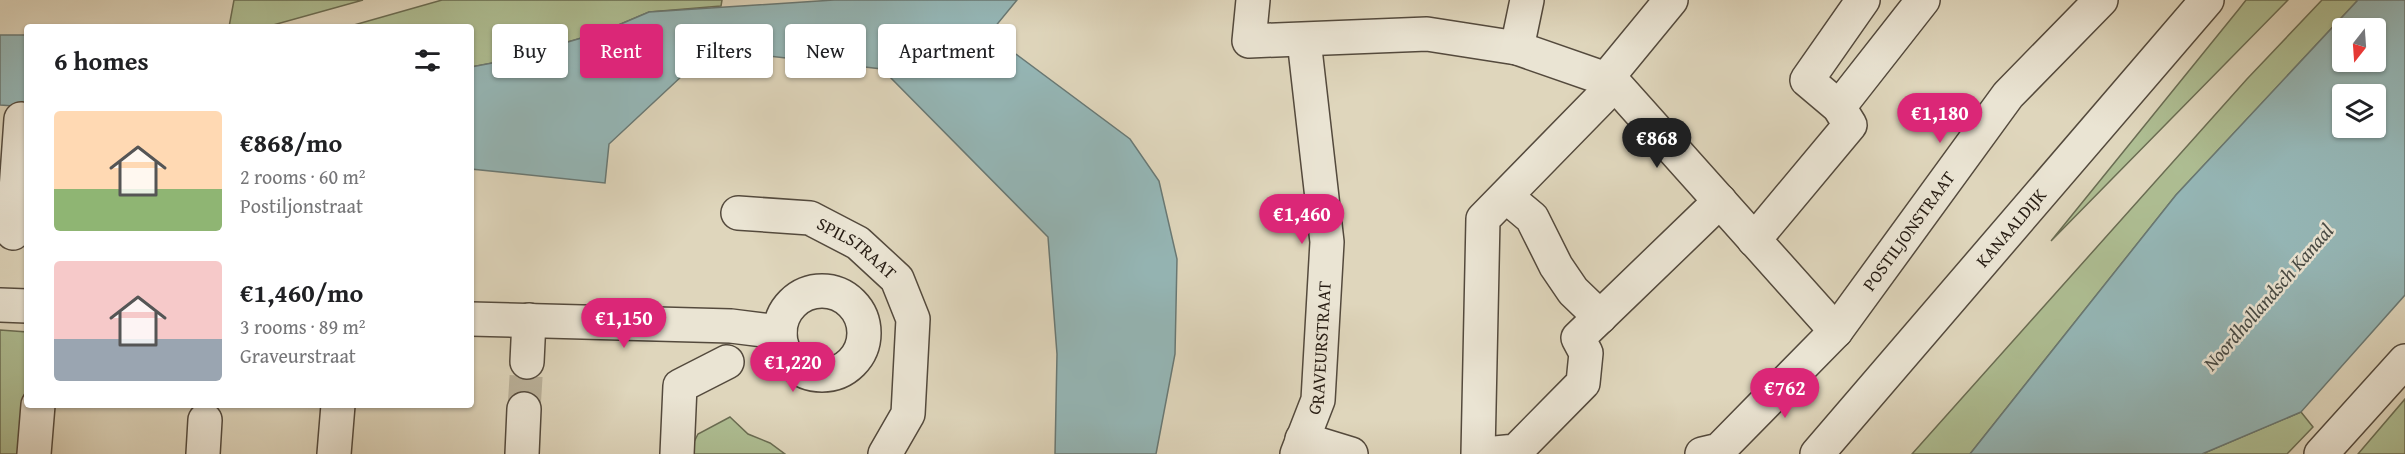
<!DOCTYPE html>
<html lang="en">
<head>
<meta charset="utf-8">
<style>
	:root { --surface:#fff; --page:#f6f6f6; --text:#202124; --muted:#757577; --accent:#db2777 }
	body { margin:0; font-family:"Gentium Book Plus",serif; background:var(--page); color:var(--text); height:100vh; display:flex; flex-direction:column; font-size:22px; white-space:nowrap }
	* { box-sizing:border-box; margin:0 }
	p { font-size:20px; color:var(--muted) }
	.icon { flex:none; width:33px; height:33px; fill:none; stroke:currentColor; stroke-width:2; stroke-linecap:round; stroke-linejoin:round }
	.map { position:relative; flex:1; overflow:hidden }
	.details { position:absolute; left:24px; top:24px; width:450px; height:384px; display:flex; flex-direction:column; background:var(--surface); border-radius:6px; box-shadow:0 2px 4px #0004 }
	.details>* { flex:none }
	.top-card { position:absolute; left:492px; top:24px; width:570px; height:54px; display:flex; gap:12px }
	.needle { width:39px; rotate:197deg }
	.tools { position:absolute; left:2332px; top:18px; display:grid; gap:12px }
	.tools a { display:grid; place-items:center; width:54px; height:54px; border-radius:6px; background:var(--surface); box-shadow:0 2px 4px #0004; font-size:30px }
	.price { position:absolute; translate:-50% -51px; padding:0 14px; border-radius:21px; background:var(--accent); color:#fff; font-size:20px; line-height:39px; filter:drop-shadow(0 2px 3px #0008) }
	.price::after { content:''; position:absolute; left:50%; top:36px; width:18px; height:14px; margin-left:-9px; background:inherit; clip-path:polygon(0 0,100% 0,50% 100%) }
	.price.active { background:#222; color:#fff }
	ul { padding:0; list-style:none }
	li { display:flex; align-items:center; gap:18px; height:150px; padding:0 30px }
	li span { display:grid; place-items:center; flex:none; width:168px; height:120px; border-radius:6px; color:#555 }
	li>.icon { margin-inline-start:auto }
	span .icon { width:72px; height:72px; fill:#fffc; stroke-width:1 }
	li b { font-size:26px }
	h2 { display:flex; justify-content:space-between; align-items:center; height:72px; padding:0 30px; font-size:26px }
	.pill { padding:0 21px; border-radius:6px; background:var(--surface); box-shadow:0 2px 4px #0004; font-size:21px; line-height:54px }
	.pill.active { background:var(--accent); color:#fff }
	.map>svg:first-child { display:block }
	.green { fill:#aebe93; stroke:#6a6d53; stroke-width:1.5 }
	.water { fill:#95b7b7; stroke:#697975; stroke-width:1.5; fill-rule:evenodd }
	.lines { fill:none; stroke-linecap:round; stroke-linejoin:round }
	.minor-tunnel { stroke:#bab19a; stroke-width:33; stroke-dasharray:33 16; stroke-linecap:butt }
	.minor-casing { stroke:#544a3d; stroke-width:36 }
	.minor { stroke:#eae4d3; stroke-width:33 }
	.labels { text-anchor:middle; stroke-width:5; stroke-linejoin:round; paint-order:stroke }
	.street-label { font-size:18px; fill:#261c13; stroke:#eae4d3 }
	.water-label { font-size:20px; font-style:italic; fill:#474a44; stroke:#eae4d3 }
</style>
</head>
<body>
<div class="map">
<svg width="2405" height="454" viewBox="0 0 2405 454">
	<rect width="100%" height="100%" fill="#dfd6bc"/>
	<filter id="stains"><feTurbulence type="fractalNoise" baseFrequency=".00333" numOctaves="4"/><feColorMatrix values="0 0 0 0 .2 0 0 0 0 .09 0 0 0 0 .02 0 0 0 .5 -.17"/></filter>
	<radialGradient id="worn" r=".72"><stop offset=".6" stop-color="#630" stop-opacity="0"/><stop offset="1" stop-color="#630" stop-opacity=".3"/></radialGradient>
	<g class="green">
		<polygon points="234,0 363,0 266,27 229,27"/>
		<polygon points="442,0 722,0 721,6 649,12 602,32 503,61 471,67 471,27 347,27"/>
		<polygon points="2246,0 2288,0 2051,241 2239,9"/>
		<polygon points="2322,0 2358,0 2176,195 1970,454 1912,454 2247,79"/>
		<polygon points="0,330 27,332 27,405 30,454 0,454"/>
		<polygon points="2405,399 2405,454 2358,454"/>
		<polygon points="2301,412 2313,427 2287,454 2202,454"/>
		<polygon points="730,417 748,434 770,443 785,454 688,454 698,434"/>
	</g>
	<g class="water">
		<polygon points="834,0 1017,0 989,34 1130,139 1159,181 1177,259 1175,354 1156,454 1055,454 1057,354 1048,237 882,69 760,55 718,76 683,75 609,144 605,183 471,169 471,67 503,61 602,32 649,12"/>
		<path d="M2358,0h47v295l-104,117 -99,42h-232l206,-259zM2343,28h33v34h-33zM2343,94h33v34h-33z"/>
		<polygon points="0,35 27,35 27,107 0,105"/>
	</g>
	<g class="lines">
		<polyline class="minor-tunnel" points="524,409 527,362"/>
		<defs>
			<g id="minor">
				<polyline points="1253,0 1249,41 1427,34 1517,48 1606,79"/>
				<polyline points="1671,0 1606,79 1615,84 1836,331"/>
				<polyline points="1517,48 1527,0"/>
				<polyline points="1839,107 1923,0"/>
				<polyline points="1507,197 1532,218 1556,266 1573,291 1600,317"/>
				<path id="s1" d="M738,213l72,5 48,25 39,36 16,40 -5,95 -23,40"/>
				<polyline points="13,233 21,119"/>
				<polyline points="1754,240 1850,125 1839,107 1807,80 1863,0"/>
				<circle cx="822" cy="333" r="42"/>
				<polyline points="0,305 27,306"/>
				<polyline points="471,319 731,326 780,332"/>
				<polyline points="527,362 529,320"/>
				<polyline points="1302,439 1351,454"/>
				<polyline points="34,454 38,405"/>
				<polyline points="203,454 205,420"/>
				<polyline points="334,454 338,405"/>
				<polyline points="522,454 524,409"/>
				<polyline points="677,454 680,386 727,362"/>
				<path id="s2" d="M1297,454l21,-54 9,-158 -23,-202"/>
				<polyline points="1478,454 1483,219 1615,84"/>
				<polyline points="1485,454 1516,451 1583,383 1586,353 1578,338 1720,201"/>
				<path id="s3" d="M1702,454l17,-4 117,-119 172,-236 93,-95"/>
				<path id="s4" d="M1817,454l390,-454"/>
				<polyline points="2321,454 2405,361"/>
			</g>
		</defs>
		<use href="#minor" class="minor-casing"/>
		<use href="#minor" class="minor"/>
	</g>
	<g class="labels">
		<g class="street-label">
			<text dy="6" stroke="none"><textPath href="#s4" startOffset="298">KANAALDIJK</textPath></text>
			<text dy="6" stroke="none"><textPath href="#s3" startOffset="308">POSTILJONSTRAAT</textPath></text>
			<text dy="6" stroke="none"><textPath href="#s1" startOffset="128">SPILSTRAAT</textPath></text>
			<text dy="6" stroke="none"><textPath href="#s2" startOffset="110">GRAVEURSTRAAT</textPath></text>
		</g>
		<g class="water-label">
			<text transform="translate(2268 297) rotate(-49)" y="7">Noordhollandsch Kanaal</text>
		</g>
	</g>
	<rect width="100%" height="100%" filter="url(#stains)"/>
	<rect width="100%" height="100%" fill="url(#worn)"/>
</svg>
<div class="tools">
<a><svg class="needle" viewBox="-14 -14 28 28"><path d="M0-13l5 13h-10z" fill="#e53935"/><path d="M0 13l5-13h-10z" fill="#757577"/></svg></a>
<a><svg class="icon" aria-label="layers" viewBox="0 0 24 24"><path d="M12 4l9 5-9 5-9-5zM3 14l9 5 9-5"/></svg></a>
</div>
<b class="price" style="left:1940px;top:144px">€1,180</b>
<b class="price active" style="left:1657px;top:169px">€868</b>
<b class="price" style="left:1302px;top:245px">€1,460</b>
<b class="price" style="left:624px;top:349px">€1,150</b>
<b class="price" style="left:793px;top:393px">€1,220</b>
<b class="price" style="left:1785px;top:419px">€762</b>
<div class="top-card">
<a class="pill">Buy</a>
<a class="pill active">Rent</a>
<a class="pill">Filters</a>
<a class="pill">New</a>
<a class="pill">Apartment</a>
</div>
<section class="details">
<h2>6 homes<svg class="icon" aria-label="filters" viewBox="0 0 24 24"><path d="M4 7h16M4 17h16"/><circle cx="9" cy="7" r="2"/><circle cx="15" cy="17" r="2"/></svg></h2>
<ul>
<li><span style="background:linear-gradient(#ffd9b3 65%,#8fb573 0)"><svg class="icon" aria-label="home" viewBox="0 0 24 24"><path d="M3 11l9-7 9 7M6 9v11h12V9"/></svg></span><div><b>€868/mo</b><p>2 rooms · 60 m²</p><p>Postiljonstraat</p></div></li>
<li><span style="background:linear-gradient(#f6c9c9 65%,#9aa5b1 0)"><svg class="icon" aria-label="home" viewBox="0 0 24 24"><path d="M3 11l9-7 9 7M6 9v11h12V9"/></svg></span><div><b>€1,460/mo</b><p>3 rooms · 89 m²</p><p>Graveurstraat</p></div></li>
</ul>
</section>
</div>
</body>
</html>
